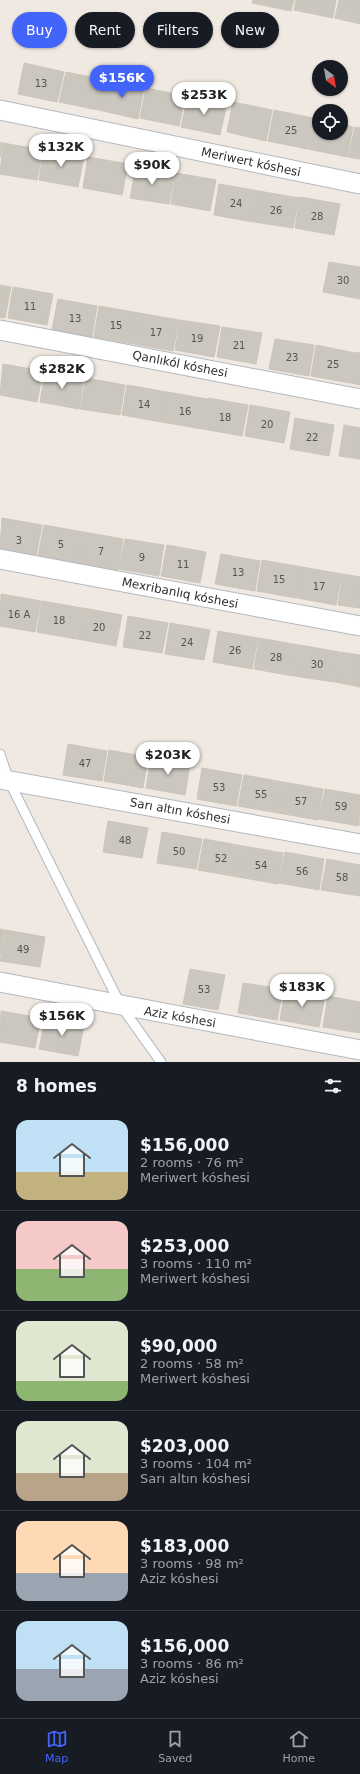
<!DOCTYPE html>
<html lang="en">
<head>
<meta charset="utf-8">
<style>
	:root { --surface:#171b24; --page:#20242c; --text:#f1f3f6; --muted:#9ea1a6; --line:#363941; --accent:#4264fb }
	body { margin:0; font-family:"DejaVu Sans",sans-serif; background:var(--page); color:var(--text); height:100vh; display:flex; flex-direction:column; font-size:15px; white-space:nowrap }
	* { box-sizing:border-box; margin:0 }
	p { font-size:13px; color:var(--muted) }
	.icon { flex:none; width:22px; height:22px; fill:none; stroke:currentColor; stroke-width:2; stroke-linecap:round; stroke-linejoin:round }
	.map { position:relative; height:1062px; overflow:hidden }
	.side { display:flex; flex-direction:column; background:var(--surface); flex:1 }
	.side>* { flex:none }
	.guide { position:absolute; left:12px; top:12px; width:336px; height:36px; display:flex; gap:8px }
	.needle { width:26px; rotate:149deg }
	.tools { position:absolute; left:312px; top:60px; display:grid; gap:8px }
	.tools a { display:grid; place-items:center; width:36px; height:36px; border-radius:50%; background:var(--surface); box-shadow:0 1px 3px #0004; font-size:20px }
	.price { position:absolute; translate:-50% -34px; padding:0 9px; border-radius:14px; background:#fff; color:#222; font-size:13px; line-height:26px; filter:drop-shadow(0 1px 2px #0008) }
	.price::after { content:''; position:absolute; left:50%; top:24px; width:12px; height:9px; margin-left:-6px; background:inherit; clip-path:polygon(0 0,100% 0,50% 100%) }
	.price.on { background:var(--accent); color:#fff }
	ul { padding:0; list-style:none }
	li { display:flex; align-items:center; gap:12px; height:100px; padding:0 16px }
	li+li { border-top:1px solid var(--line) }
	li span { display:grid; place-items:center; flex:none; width:112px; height:80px; border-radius:12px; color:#555 }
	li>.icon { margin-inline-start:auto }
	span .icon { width:48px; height:48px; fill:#fffc; stroke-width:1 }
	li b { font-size:17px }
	h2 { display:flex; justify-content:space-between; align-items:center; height:48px; padding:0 16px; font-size:17px }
	.tag { padding:0 14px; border-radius:18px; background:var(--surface); box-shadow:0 1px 3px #0004; font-size:14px; line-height:36px }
	.tag.on { background:var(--accent); color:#fff }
	.tab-bar { display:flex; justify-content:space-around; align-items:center; height:56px; border-top:1px solid var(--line); background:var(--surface); font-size:11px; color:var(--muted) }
	.tab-bar a { display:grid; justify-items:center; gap:2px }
	.tab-bar .on { color:var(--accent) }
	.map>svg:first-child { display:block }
	.building { fill:#cbc7bf; stroke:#cbc5ba }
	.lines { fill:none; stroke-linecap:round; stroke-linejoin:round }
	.service-casing { stroke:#b4b7c1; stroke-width:11 }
	.minor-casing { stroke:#b4b7c1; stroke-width:21 }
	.service { stroke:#fff; stroke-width:9 }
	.minor { stroke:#fff; stroke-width:19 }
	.labels { text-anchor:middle; stroke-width:3.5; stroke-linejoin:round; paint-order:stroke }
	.number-label { font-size:10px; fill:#555452 }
	.street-label { font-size:12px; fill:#2e2e2e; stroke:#fff }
</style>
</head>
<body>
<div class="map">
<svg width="360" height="1062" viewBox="0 0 360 1062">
	<rect width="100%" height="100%" fill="#efe9e1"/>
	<g class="building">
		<polygon points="253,0 294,0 291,11 252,3"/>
		<polygon points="296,0 336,0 333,18 294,10"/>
		<polygon points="339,0 360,0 360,24 335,18"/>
		<polygon points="24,63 64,72 57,102 18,94"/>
		<polygon points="66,72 105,80 98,110 59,102"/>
		<polygon points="105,80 144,88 138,119 99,110"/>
		<polygon points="146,88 185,96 179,126 140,118"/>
		<polygon points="188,96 227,104 220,135 181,127"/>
		<polygon points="233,102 272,110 266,141 227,132"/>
		<polygon points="274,110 313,118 307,149 268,141"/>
		<polygon points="314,119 319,120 319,133 341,133 341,124 353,127 347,157 308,149"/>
		<polygon points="355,127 360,128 360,159 348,157"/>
		<polygon points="0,142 2,143 0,157"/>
		<polygon points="3,143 43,150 37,180 0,174"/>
		<polygon points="44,149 84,156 78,187 39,180"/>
		<polygon points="88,157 128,164 122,195 83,188"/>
		<polygon points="136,167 175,174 169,204 130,198"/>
		<polygon points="176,173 216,180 210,211 171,204"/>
		<polygon points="219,184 259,191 253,222 214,215"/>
		<polygon points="259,191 299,198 293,228 254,222"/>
		<polygon points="300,197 340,204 334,235 295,228"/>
		<polygon points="329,262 360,267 360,299 323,292"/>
		<polygon points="0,285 11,287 5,318 0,317"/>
		<polygon points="13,287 53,294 47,325 8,318"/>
		<polygon points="58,299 97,306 92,337 52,330"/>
		<polygon points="99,306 139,313 133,344 94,337"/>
		<polygon points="139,313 179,320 173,351 134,344"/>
		<polygon points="180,320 220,326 214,357 175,350"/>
		<polygon points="222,327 262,333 256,364 217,357"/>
		<polygon points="275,339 314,345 309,376 269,369"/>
		<polygon points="316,345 355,353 350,383 311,376"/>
		<polygon points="356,352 360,353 360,385 351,383"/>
		<polygon points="3,364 43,371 37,402 0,395"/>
		<polygon points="45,371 84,378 79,409 40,402"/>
		<polygon points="86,378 125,385 120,415 80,409"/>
		<polygon points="127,385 167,392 161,422 122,415"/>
		<polygon points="167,392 207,399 202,429 162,422"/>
		<polygon points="208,398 248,405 242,436 203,429"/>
		<polygon points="250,405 290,412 284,443 245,436"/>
		<polygon points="295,418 334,425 329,456 290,449"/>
		<polygon points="344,425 360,428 360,459 339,456"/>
		<polygon points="2,518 42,525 36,556 0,549"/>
		<polygon points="44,525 83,532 78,563 38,556"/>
		<polygon points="84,532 123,539 118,570 78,563"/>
		<polygon points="125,539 164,545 159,576 119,569"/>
		<polygon points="167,545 206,552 200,583 161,576"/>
		<polygon points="221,554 260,561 255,591 215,584"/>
		<polygon points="262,560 302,567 296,598 257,591"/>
		<polygon points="302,567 342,574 336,605 297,598"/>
		<polygon points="343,574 360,577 360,608 338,605"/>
		<polygon points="1,594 41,601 35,632 0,626"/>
		<polygon points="42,601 82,608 76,639 37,632"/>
		<polygon points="83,608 122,615 116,646 77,639"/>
		<polygon points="128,616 168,623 162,653 123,647"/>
		<polygon points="170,623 210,630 204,660 165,654"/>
		<polygon points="218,631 258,638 252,669 213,662"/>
		<polygon points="259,638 299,645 293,676 254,669"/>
		<polygon points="300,645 339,652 334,682 294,676"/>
		<polygon points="340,652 360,655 360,687 335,682"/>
		<polygon points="68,744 107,751 102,781 63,775"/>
		<polygon points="109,750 148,757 143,788 104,781"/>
		<polygon points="151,757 190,764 185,795 146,788"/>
		<polygon points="202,768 242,775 236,806 197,799"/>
		<polygon points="244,775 283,782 278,813 238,806"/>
		<polygon points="284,782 323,789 318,820 278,813"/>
		<polygon points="325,789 360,795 359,826 319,819"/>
		<polygon points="108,821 148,828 142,858 103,852"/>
		<polygon points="162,832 202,839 196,869 157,863"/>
		<polygon points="204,839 243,846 238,877 198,870"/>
		<polygon points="244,846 283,853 278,884 238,877"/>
		<polygon points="285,852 324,859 319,890 279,883"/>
		<polygon points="327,859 360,865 360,896 321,890"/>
		<polygon points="0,929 5,930 0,955"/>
		<polygon points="6,930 45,937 40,967 0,961"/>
		<polygon points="190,969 225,975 218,1010 183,1004"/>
		<polygon points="243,983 283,989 277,1020 238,1013"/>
		<polygon points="285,990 325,996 319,1027 280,1020"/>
		<polygon points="328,996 360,1002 360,1033 323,1027"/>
		<polygon points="1,1011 41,1018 35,1048 0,1042"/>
		<polygon points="45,1019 84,1025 78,1056 39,1049"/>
	</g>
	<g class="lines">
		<defs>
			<polyline id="service" points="0,754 9,781 121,1006 161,1062"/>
			<g id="minor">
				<polyline points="0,110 360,184"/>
				<polyline points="0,330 360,399"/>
				<polyline points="0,559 360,626"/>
				<polyline points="0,779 360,844"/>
				<polyline points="0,982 360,1050"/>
			</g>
		</defs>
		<use href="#service" class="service-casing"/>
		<use href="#minor" class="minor-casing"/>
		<use href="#service" class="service"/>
		<use href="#minor" class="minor"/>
	</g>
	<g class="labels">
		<g class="number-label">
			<text x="41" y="87">13</text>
			<text x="291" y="134">25</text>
			<text x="236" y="207">24</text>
			<text x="276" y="214">26</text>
			<text x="317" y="220">28</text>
			<text x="343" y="284">30</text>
			<text x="30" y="310">11</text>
			<text x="75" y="322">13</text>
			<text x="116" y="329">15</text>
			<text x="156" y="336">17</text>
			<text x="197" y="342">19</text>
			<text x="239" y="349">21</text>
			<text x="292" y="361">23</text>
			<text x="333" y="368">25</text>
			<text x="144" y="408">14</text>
			<text x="185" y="415">16</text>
			<text x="225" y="421">18</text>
			<text x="267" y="428">20</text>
			<text x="312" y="441">22</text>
			<text x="19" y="544">3</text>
			<text x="61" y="548">5</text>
			<text x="101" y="555">7</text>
			<text x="142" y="561">9</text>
			<text x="183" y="568">11</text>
			<text x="238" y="576">13</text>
			<text x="279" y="583">15</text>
			<text x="319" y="590">17</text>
			<text x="19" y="618">16 А</text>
			<text x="59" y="624">18</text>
			<text x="99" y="631">20</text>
			<text x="145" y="639">22</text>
			<text x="187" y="646">24</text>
			<text x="235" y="654">26</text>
			<text x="276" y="661">28</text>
			<text x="317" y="668">30</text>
			<text x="85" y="767">47</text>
			<text x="219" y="791">53</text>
			<text x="261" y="798">55</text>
			<text x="301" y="805">57</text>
			<text x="341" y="810">59</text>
			<text x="125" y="844">48</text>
			<text x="179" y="855">50</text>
			<text x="221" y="862">52</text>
			<text x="261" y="869">54</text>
			<text x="302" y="875">56</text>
			<text x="342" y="881">58</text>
			<text x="23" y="953">49</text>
			<text x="204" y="993">53</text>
		</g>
		<g class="street-label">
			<text transform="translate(251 162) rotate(12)" y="4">Meriwert kóshesi</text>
			<text transform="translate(180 364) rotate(11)" y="4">Qanlıkól kóshesi</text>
			<text transform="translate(180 593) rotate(11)" y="4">Mexribanlıq kóshesi</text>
			<text transform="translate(180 811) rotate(10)" y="4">Sarı altın kóshesi</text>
			<text transform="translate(180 1017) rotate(10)" y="4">Aziz kóshesi</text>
		</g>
	</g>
</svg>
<div class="tools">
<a><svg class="needle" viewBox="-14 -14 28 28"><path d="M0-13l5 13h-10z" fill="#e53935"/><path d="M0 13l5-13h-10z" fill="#9ea1a6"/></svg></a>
<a><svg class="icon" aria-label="locate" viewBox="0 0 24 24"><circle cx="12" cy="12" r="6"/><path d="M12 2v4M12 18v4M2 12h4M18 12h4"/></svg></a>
</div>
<b class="price on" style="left:122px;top:99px">$156K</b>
<b class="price" style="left:204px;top:116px">$253K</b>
<b class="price" style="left:61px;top:168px">$132K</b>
<b class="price" style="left:152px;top:186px">$90K</b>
<b class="price" style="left:62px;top:390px">$282K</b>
<b class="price" style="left:168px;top:776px">$203K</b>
<b class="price" style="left:302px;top:1008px">$183K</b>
<b class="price" style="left:62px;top:1037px">$156K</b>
<div class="guide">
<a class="tag on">Buy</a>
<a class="tag">Rent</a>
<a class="tag">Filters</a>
<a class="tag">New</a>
</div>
</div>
<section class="side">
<h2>8 homes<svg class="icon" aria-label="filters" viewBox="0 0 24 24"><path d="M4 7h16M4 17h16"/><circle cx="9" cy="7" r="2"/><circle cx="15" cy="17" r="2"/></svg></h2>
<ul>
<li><span style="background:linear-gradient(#bfe0f5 65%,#c2b280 0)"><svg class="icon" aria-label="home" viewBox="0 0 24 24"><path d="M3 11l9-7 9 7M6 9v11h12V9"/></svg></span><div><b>$156,000</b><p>2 rooms · 76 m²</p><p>Meriwert kóshesi</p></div></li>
<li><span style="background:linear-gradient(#f6c9c9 60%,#8fb573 0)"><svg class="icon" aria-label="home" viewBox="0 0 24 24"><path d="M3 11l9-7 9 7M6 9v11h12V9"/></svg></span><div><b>$253,000</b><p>3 rooms · 110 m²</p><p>Meriwert kóshesi</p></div></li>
<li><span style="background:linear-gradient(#dfe7d0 75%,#8fb573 0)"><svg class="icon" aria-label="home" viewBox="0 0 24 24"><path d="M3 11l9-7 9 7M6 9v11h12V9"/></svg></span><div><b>$90,000</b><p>2 rooms · 58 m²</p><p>Meriwert kóshesi</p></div></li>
<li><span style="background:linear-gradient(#dfe7d0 65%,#b9a48a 0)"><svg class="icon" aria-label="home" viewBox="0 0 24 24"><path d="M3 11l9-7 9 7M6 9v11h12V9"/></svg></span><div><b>$203,000</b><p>3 rooms · 104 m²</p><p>Sarı altın kóshesi</p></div></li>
<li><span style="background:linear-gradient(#ffd9b3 65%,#9aa5b1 0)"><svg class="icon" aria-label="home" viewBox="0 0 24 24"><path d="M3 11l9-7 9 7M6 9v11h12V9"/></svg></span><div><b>$183,000</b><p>3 rooms · 98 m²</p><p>Aziz kóshesi</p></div></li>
<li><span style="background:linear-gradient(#bfe0f5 60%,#9aa5b1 0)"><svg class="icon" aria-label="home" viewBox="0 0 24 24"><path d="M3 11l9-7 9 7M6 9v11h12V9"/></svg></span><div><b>$156,000</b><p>3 rooms · 86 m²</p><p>Aziz kóshesi</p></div></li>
</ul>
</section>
<nav class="tab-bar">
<a class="on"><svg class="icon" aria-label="map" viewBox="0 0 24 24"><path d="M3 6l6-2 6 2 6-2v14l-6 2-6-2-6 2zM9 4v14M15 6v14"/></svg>Map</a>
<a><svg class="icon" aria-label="saved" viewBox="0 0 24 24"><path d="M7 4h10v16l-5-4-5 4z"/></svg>Saved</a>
<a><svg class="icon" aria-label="home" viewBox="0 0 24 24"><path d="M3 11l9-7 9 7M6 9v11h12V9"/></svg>Home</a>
</nav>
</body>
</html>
